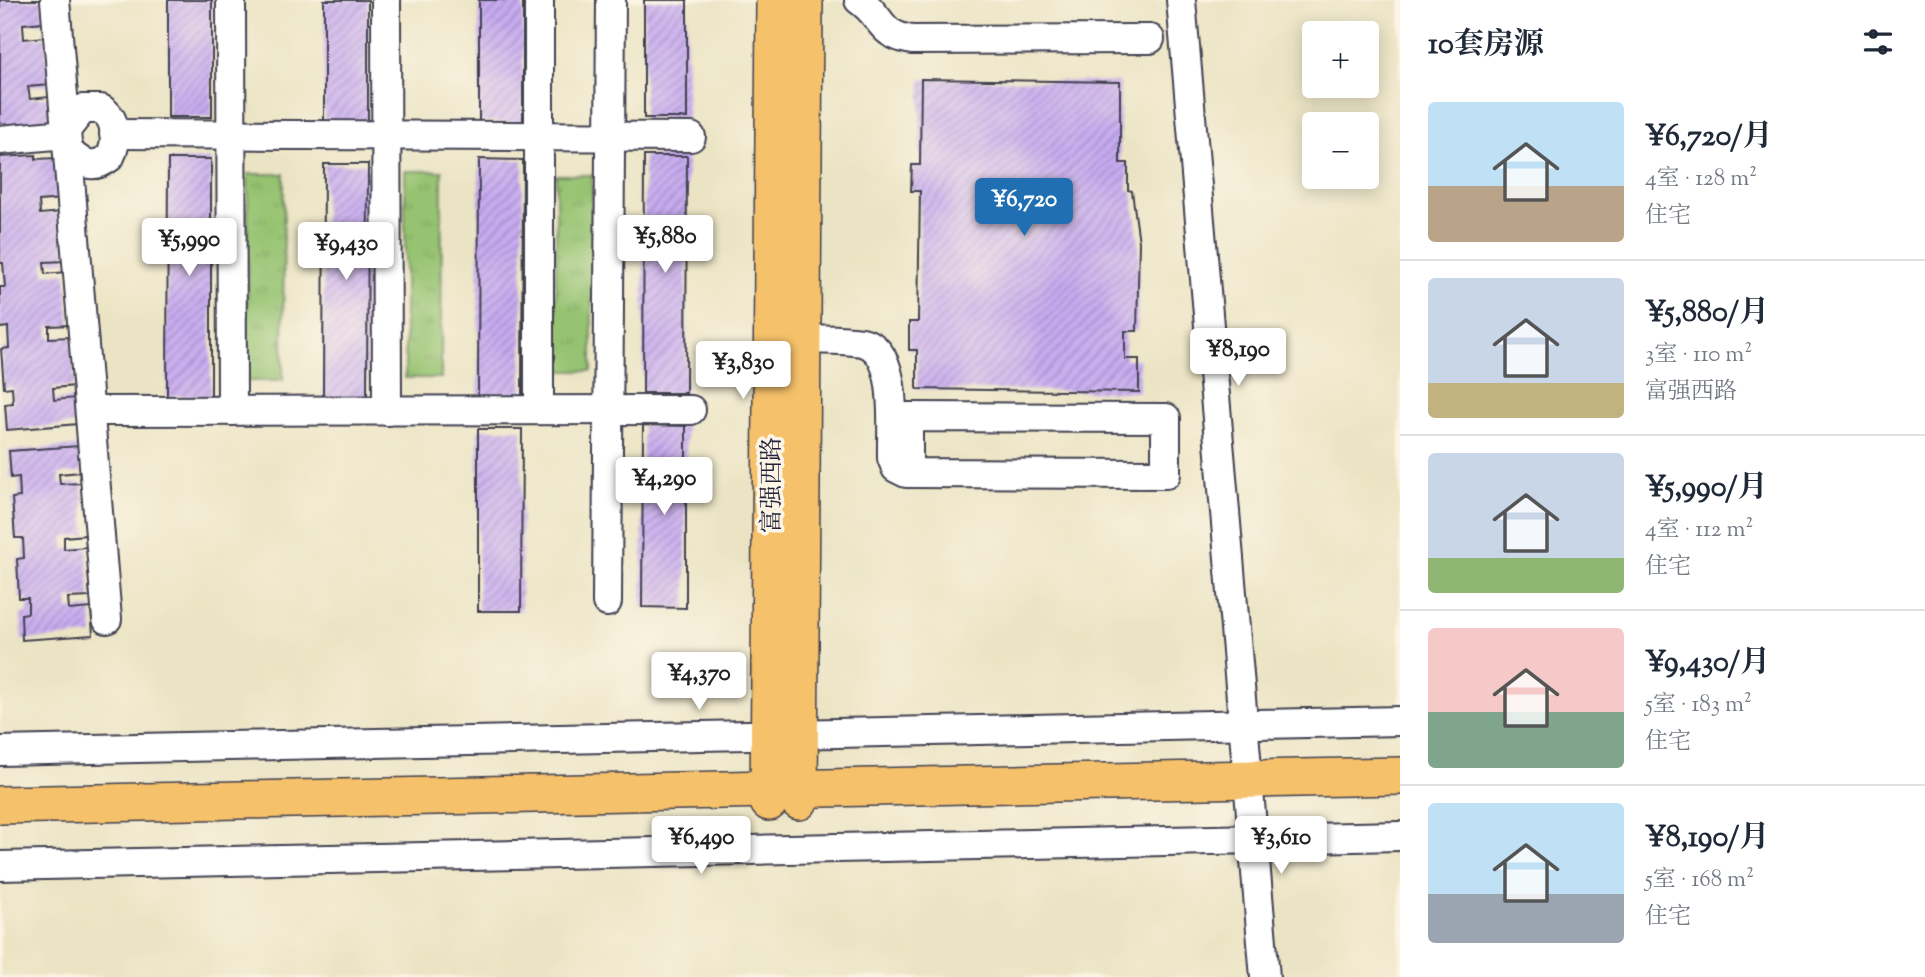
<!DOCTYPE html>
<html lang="zh">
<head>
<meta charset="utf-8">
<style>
	:root { --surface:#fff; --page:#f6f6f7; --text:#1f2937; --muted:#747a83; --line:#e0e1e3; --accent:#1f6fb2 }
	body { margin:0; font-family:"Sorts Mill Goudy","Noto Serif SC",serif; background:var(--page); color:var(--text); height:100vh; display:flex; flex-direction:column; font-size:26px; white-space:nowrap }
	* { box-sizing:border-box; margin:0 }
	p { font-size:23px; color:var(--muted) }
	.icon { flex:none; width:38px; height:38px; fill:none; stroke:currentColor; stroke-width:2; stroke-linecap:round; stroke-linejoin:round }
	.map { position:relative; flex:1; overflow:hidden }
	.sheet { display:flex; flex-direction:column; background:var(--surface); width:525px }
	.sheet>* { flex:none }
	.buttons { position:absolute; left:1302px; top:21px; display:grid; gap:14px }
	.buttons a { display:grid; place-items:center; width:77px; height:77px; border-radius:7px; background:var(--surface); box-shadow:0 4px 18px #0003; font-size:35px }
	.price { position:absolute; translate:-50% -60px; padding:0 16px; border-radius:7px; background:#fff; color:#222; font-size:23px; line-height:46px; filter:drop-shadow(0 2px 4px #0008) }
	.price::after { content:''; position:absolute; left:50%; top:42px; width:21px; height:16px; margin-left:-10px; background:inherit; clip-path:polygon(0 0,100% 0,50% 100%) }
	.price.current { background:var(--accent); color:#fff }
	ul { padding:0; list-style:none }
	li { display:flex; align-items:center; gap:21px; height:175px; padding:0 28px }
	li+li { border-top:2px solid var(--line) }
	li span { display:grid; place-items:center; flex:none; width:196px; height:140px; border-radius:7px; color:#555 }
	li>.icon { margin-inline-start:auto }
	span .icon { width:84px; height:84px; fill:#fffc; stroke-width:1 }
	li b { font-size:30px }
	h2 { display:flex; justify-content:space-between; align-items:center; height:84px; padding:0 28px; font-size:30px }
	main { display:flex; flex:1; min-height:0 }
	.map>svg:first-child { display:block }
	.grass { fill:url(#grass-tufts); stroke:#5c7256; stroke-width:2 }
	.building { fill:url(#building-hatch) }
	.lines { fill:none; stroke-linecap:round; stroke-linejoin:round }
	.minor-casing { stroke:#403f50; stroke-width:32 }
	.major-casing { stroke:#403f50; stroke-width:40 }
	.minor { stroke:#fff; stroke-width:28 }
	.major { stroke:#f5c16b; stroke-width:37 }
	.labels { text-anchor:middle; stroke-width:7; stroke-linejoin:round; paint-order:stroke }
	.street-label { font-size:24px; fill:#22223b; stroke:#fcf5e5 }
</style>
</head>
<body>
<main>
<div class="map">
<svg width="1400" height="977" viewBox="0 0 1400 977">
	<defs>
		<pattern id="grass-tufts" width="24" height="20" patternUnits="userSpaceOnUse" patternTransform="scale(1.75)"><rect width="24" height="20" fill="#96c371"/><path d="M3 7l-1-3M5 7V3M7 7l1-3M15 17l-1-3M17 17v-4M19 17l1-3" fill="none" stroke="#81a763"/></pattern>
		<pattern id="building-hatch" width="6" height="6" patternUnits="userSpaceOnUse" patternTransform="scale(1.75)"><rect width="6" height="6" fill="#c7abf0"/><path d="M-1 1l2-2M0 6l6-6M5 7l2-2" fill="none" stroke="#a18bc4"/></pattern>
	</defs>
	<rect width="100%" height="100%" fill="#fcf5e5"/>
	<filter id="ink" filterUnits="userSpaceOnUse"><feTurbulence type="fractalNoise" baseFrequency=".0143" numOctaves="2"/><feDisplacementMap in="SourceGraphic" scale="14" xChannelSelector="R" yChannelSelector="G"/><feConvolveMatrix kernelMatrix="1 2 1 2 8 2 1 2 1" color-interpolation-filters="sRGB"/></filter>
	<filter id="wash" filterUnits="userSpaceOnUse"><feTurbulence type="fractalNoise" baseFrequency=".00686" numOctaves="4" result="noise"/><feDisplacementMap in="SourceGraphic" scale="28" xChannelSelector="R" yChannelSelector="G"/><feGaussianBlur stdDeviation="1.57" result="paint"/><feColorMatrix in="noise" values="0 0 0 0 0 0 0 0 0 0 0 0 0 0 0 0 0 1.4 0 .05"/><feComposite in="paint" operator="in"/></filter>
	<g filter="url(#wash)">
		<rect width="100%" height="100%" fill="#ebe4c4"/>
		<g class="grass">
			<polygon points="405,171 442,171 441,378 405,378"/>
			<polygon points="248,174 284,174 283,381 247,381"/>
			<rect x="556" y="175" width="36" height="196"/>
		</g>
		<g id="blocks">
			<g class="building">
				<polygon points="0,0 42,0 43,22 23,24 24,39 45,37 49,85 28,87 30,99 49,97 51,122 0,126"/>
				<rect x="168" y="0" width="44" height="117"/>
				<rect x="324" y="0" width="44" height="122"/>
				<rect x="479" y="0" width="44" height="122"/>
				<rect x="644" y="0" width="43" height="118"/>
				<polygon points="921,79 1120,82 1120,163 1128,163 1128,190 1132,191 1139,242 1137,331 1125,331 1125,359 1139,359 1139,392 917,389 917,350 909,350 909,322 918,322 920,191 911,191 912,165 920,165"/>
				<polygon points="36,155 36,159 58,158 61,199 39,201 40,214 62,212 66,261 44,262 45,274 66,272 70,325 49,326 49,338 71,337 75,386 53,388 54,400 76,398 78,424 7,430 5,404 13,403 12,387 4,388 1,349 9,348 8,327 0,328 0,287 5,287 3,263 0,263 0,157"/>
				<polygon points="644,156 687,156 686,393 643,393"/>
				<polygon points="168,159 211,159 211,396 167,396"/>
				<polygon points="479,159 523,160 522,397 478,396"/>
				<polygon points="324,164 368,164 367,401 323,401"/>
				<polygon points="643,425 686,426 686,608 642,607"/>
				<polygon points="478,429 522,429 521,611 478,611"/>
				<polygon points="79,446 81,472 59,474 60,484 82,483 86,535 64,537 64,549 87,547 90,597 68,598 69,610 91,608 93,635 22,640 21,614 28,613 28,598 19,598 17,559 24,558 23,538 15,538 12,498 20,497 19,477 11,478 9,451"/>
			</g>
		</g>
	</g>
	<g filter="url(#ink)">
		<use href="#blocks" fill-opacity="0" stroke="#403f50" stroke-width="2"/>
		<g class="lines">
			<defs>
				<g id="minor">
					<polyline points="55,0 107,619"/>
					<polyline points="231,0 232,411"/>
					<polyline points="386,0 387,411"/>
					<polyline points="539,0 539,410"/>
					<path d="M859,0c25,17 18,34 53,40l238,-1"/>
					<polyline points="1181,0 1265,977"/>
					<path d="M66,130l17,-21h18c16,9 17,33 9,48 -16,13 -30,7 -42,-7"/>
					<polyline points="114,134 691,137"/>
					<polyline points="0,140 66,134"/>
					<path d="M802,339c19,1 41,0 60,3 38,8 29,86 30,116l4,10 10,5 260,1v-56l-258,-1v56"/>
					<polyline points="90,411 691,410"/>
					<polyline points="607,602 611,0"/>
					<polyline points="0,751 1400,721"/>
					<polyline points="0,866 1400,836"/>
				</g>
				<g id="major">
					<polyline points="799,801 804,0"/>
					<polyline points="769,802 775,0"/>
					<polyline points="0,805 1400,776"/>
				</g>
			</defs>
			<use href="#minor" class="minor-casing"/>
			<use href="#major" class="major-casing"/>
			<use href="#minor" class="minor"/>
			<use href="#major" class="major"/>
		</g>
	</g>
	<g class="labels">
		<g class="street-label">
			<text transform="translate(771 485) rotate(-90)" y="8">富强西路</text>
		</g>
	</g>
</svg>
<div class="buttons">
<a>+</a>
<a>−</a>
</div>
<b class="price current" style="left:1024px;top:238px">¥6,720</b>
<b class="price" style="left:665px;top:275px">¥5,880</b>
<b class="price" style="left:189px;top:278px">¥5,990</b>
<b class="price" style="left:346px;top:282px">¥9,430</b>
<b class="price" style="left:1238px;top:388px">¥8,190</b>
<b class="price" style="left:743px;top:401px">¥3,830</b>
<b class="price" style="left:664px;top:517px">¥4,290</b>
<b class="price" style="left:699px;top:712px">¥4,370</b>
<b class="price" style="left:701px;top:876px">¥6,490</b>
<b class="price" style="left:1281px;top:876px">¥3,610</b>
</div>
<section class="sheet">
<h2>10套房源<svg class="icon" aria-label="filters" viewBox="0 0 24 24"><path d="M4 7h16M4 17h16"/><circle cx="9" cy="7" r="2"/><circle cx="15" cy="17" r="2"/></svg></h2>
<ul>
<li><span style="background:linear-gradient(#bfe0f5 60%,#b9a48a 0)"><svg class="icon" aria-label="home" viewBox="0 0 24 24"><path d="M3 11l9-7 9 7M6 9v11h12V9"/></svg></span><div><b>¥6,720/月</b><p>4室 · 128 m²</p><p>住宅</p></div></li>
<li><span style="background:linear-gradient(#c9d6e8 75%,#c2b280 0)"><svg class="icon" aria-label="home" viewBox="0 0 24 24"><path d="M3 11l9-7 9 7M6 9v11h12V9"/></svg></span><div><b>¥5,880/月</b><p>3室 · 110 m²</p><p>富强西路</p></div></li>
<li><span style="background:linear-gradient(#c9d6e8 75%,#8fb573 0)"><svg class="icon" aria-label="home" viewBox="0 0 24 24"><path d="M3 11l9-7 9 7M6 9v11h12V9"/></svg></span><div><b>¥5,990/月</b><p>4室 · 112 m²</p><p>住宅</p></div></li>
<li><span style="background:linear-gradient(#f6c9c9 60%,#7fa58c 0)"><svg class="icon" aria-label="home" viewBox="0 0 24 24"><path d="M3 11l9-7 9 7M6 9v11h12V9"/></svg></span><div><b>¥9,430/月</b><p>5室 · 183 m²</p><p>住宅</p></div></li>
<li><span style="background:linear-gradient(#bfe0f5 65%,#9aa5b1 0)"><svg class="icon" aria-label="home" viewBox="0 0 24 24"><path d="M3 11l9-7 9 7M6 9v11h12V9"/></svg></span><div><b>¥8,190/月</b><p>5室 · 168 m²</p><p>住宅</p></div></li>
</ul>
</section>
</main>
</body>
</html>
